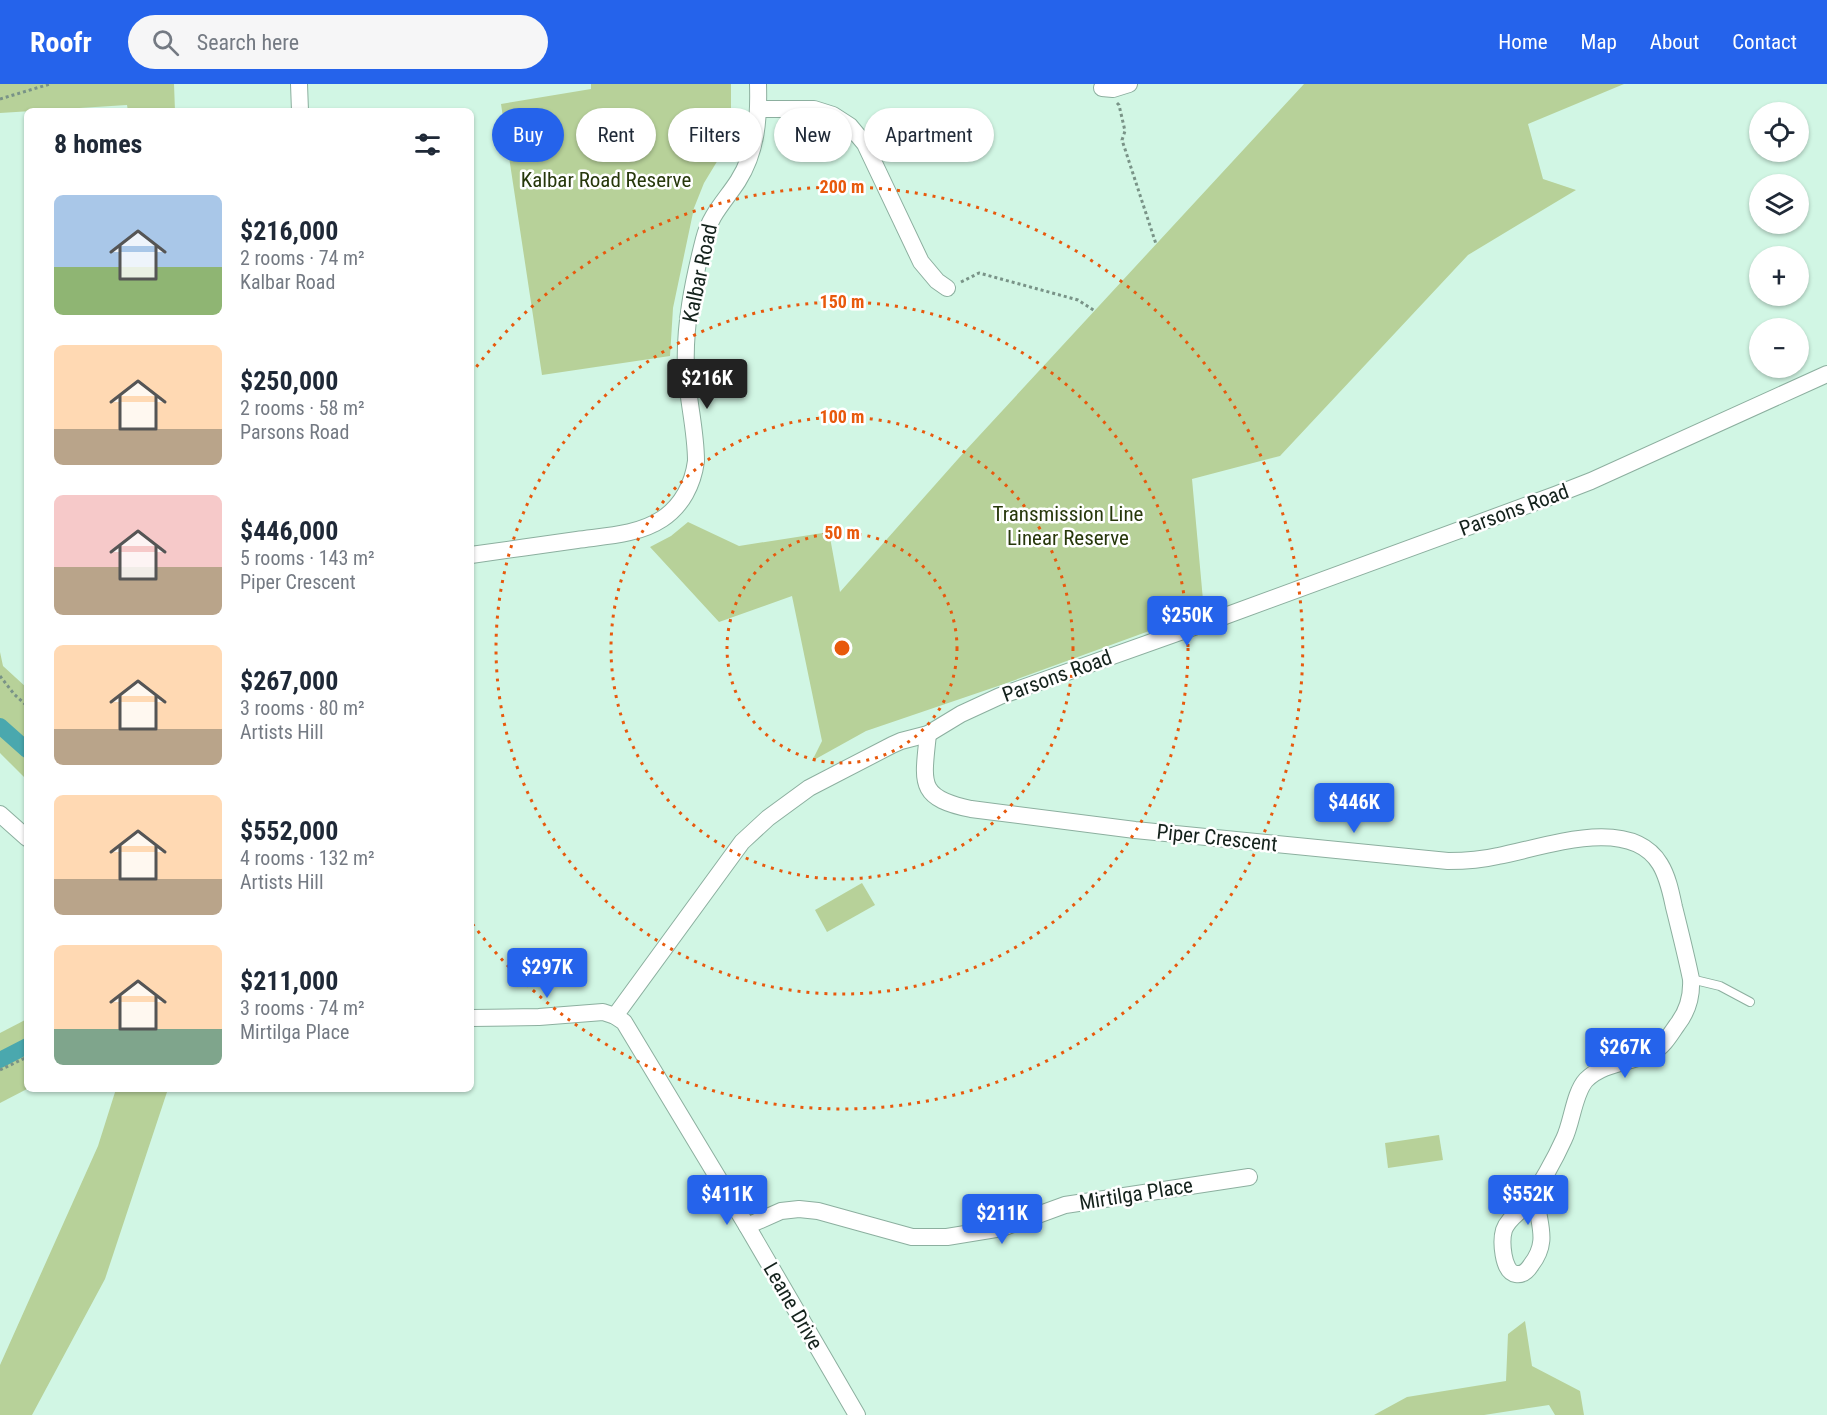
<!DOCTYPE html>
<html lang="en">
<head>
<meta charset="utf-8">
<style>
	:root { --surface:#fff; --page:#f6f6f7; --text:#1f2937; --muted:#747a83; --accent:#2563eb }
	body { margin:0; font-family:"Roboto Condensed",sans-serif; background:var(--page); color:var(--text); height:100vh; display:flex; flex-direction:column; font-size:22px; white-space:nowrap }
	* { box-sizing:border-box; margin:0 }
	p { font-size:20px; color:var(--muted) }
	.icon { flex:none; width:33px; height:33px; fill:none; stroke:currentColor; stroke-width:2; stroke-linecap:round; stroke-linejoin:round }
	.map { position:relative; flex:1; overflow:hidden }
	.side { position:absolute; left:24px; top:24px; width:450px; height:984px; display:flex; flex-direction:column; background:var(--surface); border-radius:9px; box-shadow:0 2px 4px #0004 }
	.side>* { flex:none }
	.banner { position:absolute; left:492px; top:24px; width:570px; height:54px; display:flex; gap:12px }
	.tools { position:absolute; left:1749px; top:18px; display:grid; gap:12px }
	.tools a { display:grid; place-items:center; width:60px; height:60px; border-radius:50%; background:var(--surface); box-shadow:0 2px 4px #0004; font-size:30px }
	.price { position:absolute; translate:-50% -51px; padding:0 14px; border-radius:6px; background:var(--accent); color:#fff; font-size:20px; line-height:39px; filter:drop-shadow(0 2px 3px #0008) }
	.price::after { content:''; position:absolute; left:50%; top:36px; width:18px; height:14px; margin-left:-9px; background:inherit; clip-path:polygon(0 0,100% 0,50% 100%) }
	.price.selected { background:#222; color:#fff }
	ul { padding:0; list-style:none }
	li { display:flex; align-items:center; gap:18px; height:150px; padding:0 30px }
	li span { display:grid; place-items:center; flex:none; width:168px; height:120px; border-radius:9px; color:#555 }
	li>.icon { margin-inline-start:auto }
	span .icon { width:72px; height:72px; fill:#fffc; stroke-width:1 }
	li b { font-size:26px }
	h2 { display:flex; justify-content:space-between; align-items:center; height:72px; padding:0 30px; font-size:26px }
	.tag { padding:0 21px; border-radius:27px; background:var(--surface); box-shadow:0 2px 4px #0004; font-size:21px; line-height:54px }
	.tag.selected { background:var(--accent); color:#fff }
	header { display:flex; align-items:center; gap:36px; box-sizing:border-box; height:84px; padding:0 30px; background:var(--accent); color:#fff }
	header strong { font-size:28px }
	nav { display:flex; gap:33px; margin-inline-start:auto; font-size:21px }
	.search { width:420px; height:54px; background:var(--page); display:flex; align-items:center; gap:15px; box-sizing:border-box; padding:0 21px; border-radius:33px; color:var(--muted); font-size:22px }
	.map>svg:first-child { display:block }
	.green { fill:#b7d199 }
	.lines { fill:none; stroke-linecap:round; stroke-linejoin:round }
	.canal { stroke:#4aa8ae; stroke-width:16 }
	.lane-casing { stroke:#8caf9f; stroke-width:10 }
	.street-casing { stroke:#8caf9f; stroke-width:18 }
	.path { stroke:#799387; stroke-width:3; stroke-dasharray:3 3; stroke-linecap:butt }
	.lane { stroke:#fff; stroke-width:8 }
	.street { stroke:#fff; stroke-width:16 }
	.ring { fill:none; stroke:#e8590c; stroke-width:3; stroke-dasharray:3 6 }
	.labels { text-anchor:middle; stroke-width:5; stroke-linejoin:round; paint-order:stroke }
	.park-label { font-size:21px; fill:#27380b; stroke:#fff }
	.street-label { font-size:21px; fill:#14221c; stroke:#fff }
	.centre { fill:#e8590c; stroke:#fff; stroke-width:3 }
	.ring-label { font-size:18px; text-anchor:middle; font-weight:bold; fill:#e8590c; stroke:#fff; stroke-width:5; stroke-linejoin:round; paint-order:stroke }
</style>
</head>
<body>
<header>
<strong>Roofr</strong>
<div class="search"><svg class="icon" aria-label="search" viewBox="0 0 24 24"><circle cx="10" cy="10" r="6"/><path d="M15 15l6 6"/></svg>Search here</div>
<nav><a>Home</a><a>Map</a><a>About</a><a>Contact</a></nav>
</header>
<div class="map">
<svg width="1827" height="1331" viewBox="0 0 1827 1331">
	<rect width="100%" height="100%" fill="#d1f6e4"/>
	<g class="green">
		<polygon points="0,0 174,0 175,27 128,27 127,21 0,29"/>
		<polygon points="591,0 731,0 731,42 727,61 704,99 694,124 673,224 670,272 542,291 501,20 591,5"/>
		<polygon points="1304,0 1624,0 1528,40 1543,95 1576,106 1468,171 1280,372 1192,395 1204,527 1004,600 866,647 812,677 822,657 792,512 719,538 650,463 671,452 688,438 739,462 829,448 840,508 966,366"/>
		<polygon points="0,568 3,582 27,604 27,696 0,669"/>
		<polygon points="862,799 875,821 827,848 815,826"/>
		<polygon points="27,935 27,1005 0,1019 0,949"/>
		<polygon points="116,1005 168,1005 105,1195 32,1331 0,1331 0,1281 98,1062"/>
		<polygon points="1439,1051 1443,1076 1388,1084 1385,1059"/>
		<polygon points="1525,1237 1532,1282 1580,1307 1584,1331 1555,1331 1549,1321 1484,1331 1374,1331 1407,1313 1506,1297 1508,1250"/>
	</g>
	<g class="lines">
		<g class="canal">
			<polyline points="0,642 27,666"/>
			<polyline points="0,976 27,962"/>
		</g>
		<defs>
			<polyline id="lane" points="1691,895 1720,902 1750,918"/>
			<g id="street">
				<polyline points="299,0 300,27"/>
				<polyline points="1102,4 1113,5 1129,0"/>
				<polyline points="758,25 814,25 833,31 850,42 865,60 921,178 937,197 947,204"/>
				<path d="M471,471c35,-5 71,-10 106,-15 28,-4 61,-5 85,-21 20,-13 31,-35 34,-58 0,-30 -8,-60 -10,-91 -2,-44 7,-88 18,-131 6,-24 21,-38 34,-58 19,-30 21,-63 20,-97"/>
				<path d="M928,650c-5,49 -11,64 43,75l164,21 313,31c17,0 33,-1 50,-5 44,-8 132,-42 162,8 8,13 11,29 14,43 6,24 12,48 17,72 1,17 -3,32 -14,46 -7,10 -13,21 -24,27 -21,11 -49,10 -67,28 -12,13 -14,43 -22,59 -9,20 -24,47 -36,63 -7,10 -20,16 -24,28 -3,10 -2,42 12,44 7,1 12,-4 15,-9 22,-28 2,-47 6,-78"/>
				<polyline points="0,730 27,754"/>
				<polyline points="615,932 742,758 768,734 809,704 892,661 901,657 928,650 961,630 1000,612 1225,532 1555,411 1591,397 1827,290"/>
				<polyline points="471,934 539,933 603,928 615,932 624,938 747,1142 857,1331"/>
				<polyline points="747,1142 781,1127 799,1125 818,1127 912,1153 947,1153 1002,1144 1065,1121 1249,1093"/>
			</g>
		</defs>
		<use href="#lane" class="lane-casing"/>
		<use href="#street" class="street-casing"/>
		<g class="path">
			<polyline points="0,15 50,0"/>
			<polyline points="1117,19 1119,21 1125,47 1122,56 1156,160"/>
			<polyline points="961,198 979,189 1078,216 1095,227"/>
			<polyline points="0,592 14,610 27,622"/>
			<polyline points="0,986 27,973"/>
		</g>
		<use href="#lane" class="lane"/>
		<use href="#street" class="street"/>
	</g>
	<g class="ring">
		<circle cx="842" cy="564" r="115"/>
		<circle cx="842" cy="564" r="231"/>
		<circle cx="842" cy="564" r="346"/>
		<path d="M471 290A461 461 0 1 1 471 838"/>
	</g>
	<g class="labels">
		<g class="park-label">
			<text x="606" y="103">Kalbar Road Reserve</text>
			<text x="1068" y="437">Transmission Line<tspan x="1068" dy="24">Linear Reserve</tspan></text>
		</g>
		<g class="street-label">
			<text transform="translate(700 189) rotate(-78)" y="7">Kalbar Road</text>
			<text transform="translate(1514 426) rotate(-20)" y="7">Parsons Road</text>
			<text transform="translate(1057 592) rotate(-20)" y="7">Parsons Road</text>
			<text transform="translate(1217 754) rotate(6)" y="7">Piper Crescent</text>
			<text transform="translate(1136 1110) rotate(-9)" y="7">Mirtilga Place</text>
			<text transform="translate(793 1222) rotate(60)" y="7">Leane Drive</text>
		</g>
	</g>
	<circle cx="842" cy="564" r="9" class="centre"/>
	<g class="ring-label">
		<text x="842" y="109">200 m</text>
		<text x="842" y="224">150 m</text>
		<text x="842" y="339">100 m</text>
		<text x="842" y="455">50 m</text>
	</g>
</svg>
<div class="tools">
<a><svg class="icon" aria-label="locate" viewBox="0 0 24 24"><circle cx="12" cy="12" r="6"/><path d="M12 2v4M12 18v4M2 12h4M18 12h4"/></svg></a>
<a><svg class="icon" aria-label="layers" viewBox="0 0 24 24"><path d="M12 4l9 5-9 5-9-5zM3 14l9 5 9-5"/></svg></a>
<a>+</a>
<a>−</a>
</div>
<b class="price selected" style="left:707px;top:326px">$216K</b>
<b class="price" style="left:1187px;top:563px">$250K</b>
<b class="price" style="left:1354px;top:750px">$446K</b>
<b class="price" style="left:547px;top:915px">$297K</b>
<b class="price" style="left:1625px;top:995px">$267K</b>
<b class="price" style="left:727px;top:1142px">$411K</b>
<b class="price" style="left:1528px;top:1142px">$552K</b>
<b class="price" style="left:1002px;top:1161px">$211K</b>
<div class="banner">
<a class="tag selected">Buy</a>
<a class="tag">Rent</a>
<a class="tag">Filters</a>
<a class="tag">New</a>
<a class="tag">Apartment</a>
</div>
<section class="side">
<h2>8 homes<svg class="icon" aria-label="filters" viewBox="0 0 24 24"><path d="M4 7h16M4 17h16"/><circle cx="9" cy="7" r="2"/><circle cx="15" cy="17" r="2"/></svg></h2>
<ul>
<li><span style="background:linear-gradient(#a9c7e8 60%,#8fb573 0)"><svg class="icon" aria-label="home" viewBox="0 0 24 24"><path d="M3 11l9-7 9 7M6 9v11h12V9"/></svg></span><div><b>$216,000</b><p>2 rooms · 74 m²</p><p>Kalbar Road</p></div></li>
<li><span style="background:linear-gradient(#ffd9b3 70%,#b9a48a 0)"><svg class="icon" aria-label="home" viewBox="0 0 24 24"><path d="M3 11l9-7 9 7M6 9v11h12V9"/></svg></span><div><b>$250,000</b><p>2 rooms · 58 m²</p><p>Parsons Road</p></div></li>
<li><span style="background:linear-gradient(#f6c9c9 60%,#b9a48a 0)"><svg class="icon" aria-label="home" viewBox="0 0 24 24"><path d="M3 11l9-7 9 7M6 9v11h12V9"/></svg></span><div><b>$446,000</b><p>5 rooms · 143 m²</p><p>Piper Crescent</p></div></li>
<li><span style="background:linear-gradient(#ffd9b3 70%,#b9a48a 0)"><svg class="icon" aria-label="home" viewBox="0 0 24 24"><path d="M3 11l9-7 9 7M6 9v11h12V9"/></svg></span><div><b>$267,000</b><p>3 rooms · 80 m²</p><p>Artists Hill</p></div></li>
<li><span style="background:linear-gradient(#ffd9b3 70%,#b9a48a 0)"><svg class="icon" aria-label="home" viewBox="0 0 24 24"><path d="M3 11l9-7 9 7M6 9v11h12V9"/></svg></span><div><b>$552,000</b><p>4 rooms · 132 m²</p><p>Artists Hill</p></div></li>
<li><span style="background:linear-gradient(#ffd9b3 70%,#7fa58c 0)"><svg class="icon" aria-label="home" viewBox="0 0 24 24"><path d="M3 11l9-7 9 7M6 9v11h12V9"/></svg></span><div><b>$211,000</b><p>3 rooms · 74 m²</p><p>Mirtilga Place</p></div></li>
</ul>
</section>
</div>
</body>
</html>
